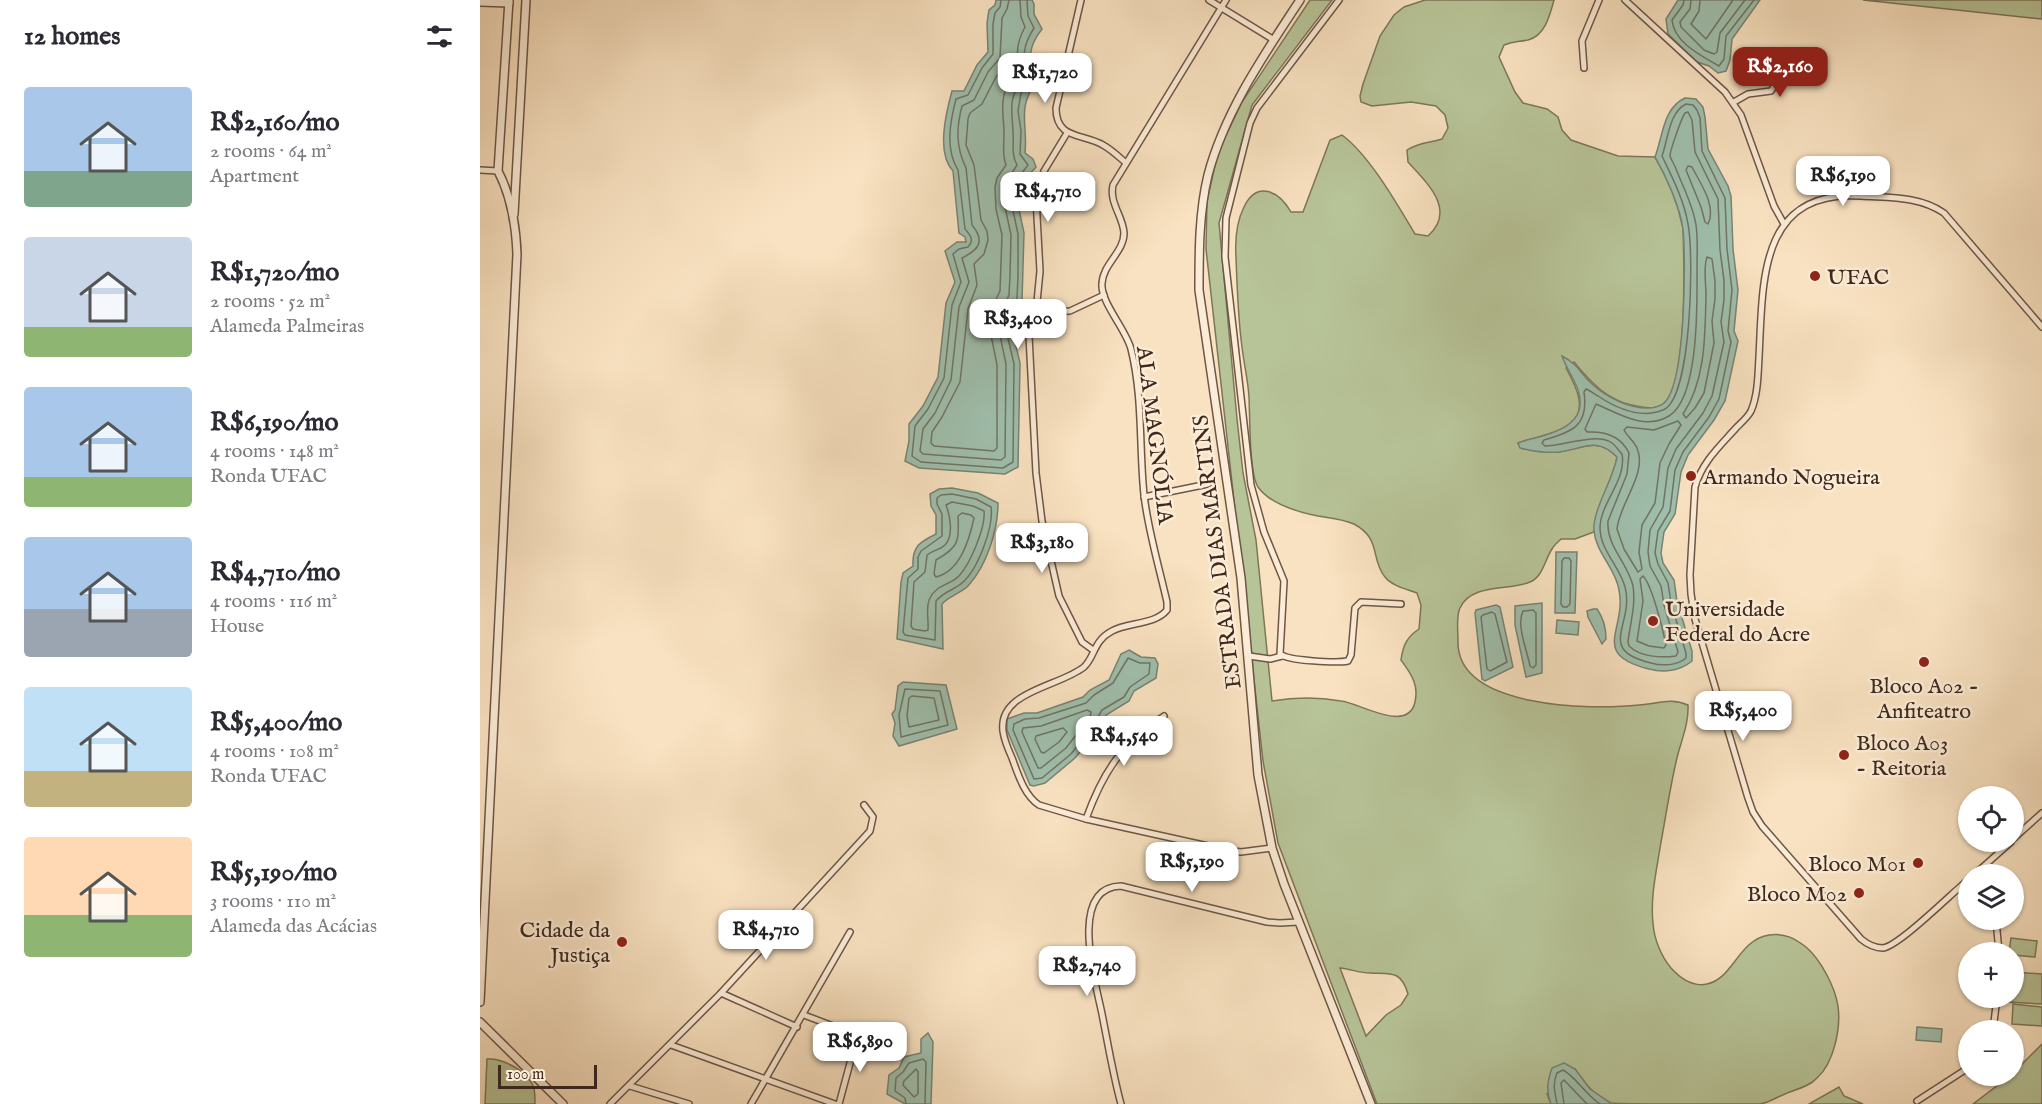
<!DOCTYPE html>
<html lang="en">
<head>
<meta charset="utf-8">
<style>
	:root { --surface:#fff; --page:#f7f7f7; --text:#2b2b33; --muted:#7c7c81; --accent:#8f2418 }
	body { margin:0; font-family:"IM FELL English",serif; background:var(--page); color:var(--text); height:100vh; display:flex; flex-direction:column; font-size:22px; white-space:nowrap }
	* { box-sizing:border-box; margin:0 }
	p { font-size:20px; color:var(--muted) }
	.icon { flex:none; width:33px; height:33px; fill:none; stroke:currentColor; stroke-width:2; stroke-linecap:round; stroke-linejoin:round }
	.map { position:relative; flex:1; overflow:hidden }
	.sheet { display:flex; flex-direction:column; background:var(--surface); width:480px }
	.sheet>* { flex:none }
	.tools { position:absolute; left:1478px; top:786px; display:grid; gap:12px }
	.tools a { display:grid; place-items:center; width:66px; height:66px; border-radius:50%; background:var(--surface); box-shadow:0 2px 4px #0004; font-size:30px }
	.scale { position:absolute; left:18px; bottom:15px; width:99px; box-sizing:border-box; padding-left:6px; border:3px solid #41281c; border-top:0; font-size:16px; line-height:21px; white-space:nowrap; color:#41281c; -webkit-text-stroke:4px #fbecd7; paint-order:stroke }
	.price { position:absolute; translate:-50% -51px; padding:0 14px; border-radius:12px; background:#fff; color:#222; font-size:20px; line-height:39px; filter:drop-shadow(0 2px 3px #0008) }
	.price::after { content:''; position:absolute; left:50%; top:36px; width:18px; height:14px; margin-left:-9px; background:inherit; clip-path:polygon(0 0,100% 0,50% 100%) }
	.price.active { background:var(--accent); color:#fff }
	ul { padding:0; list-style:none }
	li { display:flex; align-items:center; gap:18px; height:150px; padding:0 24px }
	li span { display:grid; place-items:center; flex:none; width:168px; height:120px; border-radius:6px; color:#555 }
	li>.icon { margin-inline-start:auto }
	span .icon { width:72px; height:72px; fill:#fffc; stroke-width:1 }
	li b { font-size:26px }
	h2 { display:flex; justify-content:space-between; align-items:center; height:72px; padding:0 24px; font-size:26px }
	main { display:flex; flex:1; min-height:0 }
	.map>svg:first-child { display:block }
	.green { fill:#b7c498; stroke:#7c765a; stroke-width:1.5; fill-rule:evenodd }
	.water { fill:#9fbfad; stroke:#798373; stroke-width:1.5 }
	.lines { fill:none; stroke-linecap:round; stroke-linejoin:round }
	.shore { stroke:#707464; stroke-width:1.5 }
	.minor-casing { stroke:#6f5645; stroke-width:8 }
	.tertiary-casing { stroke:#6f5645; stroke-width:10 }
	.minor { stroke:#fbecd7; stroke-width:5 }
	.tertiary { stroke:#fbecd7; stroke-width:7 }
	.poi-dot { fill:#8f2418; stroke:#fbecd7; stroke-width:2 }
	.labels { text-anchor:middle; stroke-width:5; stroke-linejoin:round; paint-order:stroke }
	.poi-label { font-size:22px; fill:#41281c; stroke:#fbecd7; text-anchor:start }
	.street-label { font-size:22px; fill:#41281c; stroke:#fbecd7 }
</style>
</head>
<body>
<main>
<section class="sheet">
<h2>12 homes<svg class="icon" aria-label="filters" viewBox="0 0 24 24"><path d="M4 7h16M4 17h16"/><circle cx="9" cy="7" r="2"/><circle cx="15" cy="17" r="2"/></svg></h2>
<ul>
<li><span style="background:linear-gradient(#a9c7e8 70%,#7fa58c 0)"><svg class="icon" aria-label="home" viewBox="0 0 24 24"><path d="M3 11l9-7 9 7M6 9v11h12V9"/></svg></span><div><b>R$2,160/mo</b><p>2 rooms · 64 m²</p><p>Apartment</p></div></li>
<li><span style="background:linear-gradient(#c9d6e8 75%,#8fb573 0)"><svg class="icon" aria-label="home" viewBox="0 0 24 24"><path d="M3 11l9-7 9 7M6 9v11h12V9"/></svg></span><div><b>R$1,720/mo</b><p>2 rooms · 52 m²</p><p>Alameda Palmeiras</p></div></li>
<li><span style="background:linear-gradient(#a9c7e8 75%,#8fb573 0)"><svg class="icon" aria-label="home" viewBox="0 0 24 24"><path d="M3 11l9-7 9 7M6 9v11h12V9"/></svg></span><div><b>R$6,190/mo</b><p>4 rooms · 148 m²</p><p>Ronda UFAC</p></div></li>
<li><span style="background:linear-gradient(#a9c7e8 60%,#9aa5b1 0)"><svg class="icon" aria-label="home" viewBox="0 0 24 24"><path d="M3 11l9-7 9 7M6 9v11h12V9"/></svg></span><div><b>R$4,710/mo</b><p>4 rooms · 116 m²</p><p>House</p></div></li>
<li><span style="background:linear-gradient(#bfe0f5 70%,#c2b280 0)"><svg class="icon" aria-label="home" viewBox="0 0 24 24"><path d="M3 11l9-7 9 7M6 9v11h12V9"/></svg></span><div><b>R$5,400/mo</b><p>4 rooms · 108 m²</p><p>Ronda UFAC</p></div></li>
<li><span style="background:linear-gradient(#ffd9b3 65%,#8fb573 0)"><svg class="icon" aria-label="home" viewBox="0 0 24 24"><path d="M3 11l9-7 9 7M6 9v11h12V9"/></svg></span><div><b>R$5,190/mo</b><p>3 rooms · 110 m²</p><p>Alameda das Acácias</p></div></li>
</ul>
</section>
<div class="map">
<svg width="1562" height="1104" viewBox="0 0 1562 1104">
	<rect width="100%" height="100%" fill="#f9e2c1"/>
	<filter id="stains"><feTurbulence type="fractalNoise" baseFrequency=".00333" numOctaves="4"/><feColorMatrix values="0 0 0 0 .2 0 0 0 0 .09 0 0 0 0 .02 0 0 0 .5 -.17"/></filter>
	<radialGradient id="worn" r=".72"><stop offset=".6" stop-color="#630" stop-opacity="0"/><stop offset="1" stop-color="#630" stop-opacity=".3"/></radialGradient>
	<g class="green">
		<path d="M830,0h22l-80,105 -33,118 18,196 6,54 13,67 16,161c24,-4 46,-4 69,0 19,2 67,33 74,1 4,-18 -4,-28 -14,-42 2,-15 6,-23 18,-31l2,-24 -4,-12c-11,-4 -25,-7 -32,-16 -15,-18 -3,-38 -31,-53 -11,-5 -24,-6 -36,-8 -20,-4 -48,-12 -60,-29 -9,-14 -8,-71 -9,-90 -1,-17 -5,-33 -7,-50 -4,-29 -5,-61 -6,-90 -1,-16 1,-36 8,-50 13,-27 35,-16 47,5h12l27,-72 12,-5c28,21 55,69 73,99l13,2c29,-26 -1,-53 -20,-74l-1,-12c12,-8 22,-7 35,-11l6,-11 -3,-13 -9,-9 -25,-4 -39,4 -11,-4 -1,-6 3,-12 17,-48 14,-21 10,-8 21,-7h129c-4,15 -9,36 -26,40 -10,2 -14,1 -24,5l-5,12 16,35 8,11 24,6 11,8 4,13 9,10 47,16 37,1c13,21 23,47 28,71 1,32 5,157 -20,176 -7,5 -19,4 -27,2 -28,-5 -45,-23 -62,-44l-8,6c10,18 24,44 1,59 -12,8 -35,10 -49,16l3,5c12,3 25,5 38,4 24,-3 38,-16 58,5 -4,26 -21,48 -23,75l-19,7h-14c-3,3 -7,6 -9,10 -7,10 -9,28 -22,33 -20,9 -59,1 -70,26 -4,8 -2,23 -2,32 -3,69 134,70 181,65 19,-1 31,-8 49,0 1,20 -8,38 -12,57 -6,26 -10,53 -15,80 -4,26 -11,55 -8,81 1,16 8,33 18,45 9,10 22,19 36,16 26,-5 31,-44 62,-49 16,-2 25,3 37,12 15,13 29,40 32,59 3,22 -4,57 -21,72 -8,9 -21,11 -32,16 -8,3 -17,9 -25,10 -7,0 -16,0 -23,0 -19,0 -39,0 -59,0 -13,0 -58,0 -67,-1 -16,-6 -27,-20 -36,-34l-28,25 4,10h-174l-99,-261 -15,-82 -57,-512 1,-48 11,-49 24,-50zM860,968c10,1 20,5 30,5 21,1 31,-3 38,21l-7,11 -15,10 -20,21z"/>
		<polygon points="1383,0 1562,0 1562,19"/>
		<polygon points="1531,938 1557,941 1555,957 1533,955 1533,952 1529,952"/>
		<polygon points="1533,972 1562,974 1562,1004 1526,1002 1527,998 1533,998"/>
		<polygon points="1533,1004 1562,1007 1562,1026 1532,1024"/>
		<polygon points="1562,1044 1562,1104 1493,1104 1530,1076 1533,1076 1533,1073"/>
		<path d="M7,1059c16,-1 43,13 47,30 1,4 1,10 1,15h-50z"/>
		<polygon points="1359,1087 1364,1096 1383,1104 1329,1104"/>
	</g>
	<g class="water">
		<path d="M516,0h36l2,4v10l8,15c-16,20 -12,31 -7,55 -18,24 -7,42 -10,69l8,6 3,8 -18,20v18l6,28 -2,68 -12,20 10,42 -2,104 -13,7 -86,-6 -14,-7 4,-20v-17l14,-18 15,-29 8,-74 9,-21 -10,-31 12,-9h9l-1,-5 -6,-4 -6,-62c-17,-18 -7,-58 -1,-80h12l13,-26 11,-13 -1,-29 2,-13 6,-5z"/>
		<polygon points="1198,0 1280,0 1252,39 1250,60 1246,71 1238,73 1229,66 1217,62 1188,34 1186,19"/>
		<path d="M1205,98l11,1 7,8 2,10 3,32 20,37 3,10 2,53 5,41 -4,41 4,10 -13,60 -11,19 -26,35 -7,17 -6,42 -11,18 -3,21 2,10 11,17 3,21 15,50v10c-12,10 -28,12 -43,8 -60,-15 -22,-39 -30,-79 -3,-21 -23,-37 -25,-59 -2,-20 19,-51 23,-74 -20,-21 -34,-8 -58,-5 -13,1 -27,-1 -39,-4l-2,-5c26,-9 73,-13 60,-53 -4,-12 -12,-22 -16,-34 17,9 17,16 30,28 14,13 37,25 58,24 3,0 10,-2 13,-4 23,-17 23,-146 20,-175 -3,-22 -17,-53 -28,-72 8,-21 8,-49 30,-59z"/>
		<path d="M472,488l26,5 20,10c0,27 -11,62 -30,83 -7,7 -19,10 -26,18l1,45 -46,-10 4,-57 2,-9 10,-7c-1,-20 7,-24 23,-32v-19l-5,-9 -1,-12 9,-5z"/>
		<polygon points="1076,552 1097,552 1095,613 1075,613"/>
		<polygon points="1062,603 1062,673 1046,677 1035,625 1035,606"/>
		<polygon points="1016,605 1020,607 1033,667 1005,681 1002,679 995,613 996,610"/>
		<path d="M1113,609h4c7,10 9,19 9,30l-4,5 -14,-27 -1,-6z"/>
		<polygon points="1077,620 1099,622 1098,635 1076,633"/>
		<polygon points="649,650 661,657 675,658 678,664 676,678 654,691 649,701 626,715 615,734 595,758 565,783 554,786 550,785 527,730 527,719 544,713 557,713 603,697 610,690 629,680 641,654"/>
		<polygon points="423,682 466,685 477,729 419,746 413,736 415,723 412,714 415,710 418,686"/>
		<polygon points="1437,1027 1462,1029 1461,1042 1436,1040"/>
		<polygon points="448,1033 453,1042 451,1104 425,1104 407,1094 409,1075 419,1068 424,1057 441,1053 441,1039"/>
		<path d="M1084,1063l11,6 15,20 22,15h-61c-5,-13 -4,-22 1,-36z"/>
	</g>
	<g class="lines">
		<g class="shore">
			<path d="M521,0l-1,7 -5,6 -2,11v30l-11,14 -14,27 -12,4c-6,23 -11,50 2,71l7,59c5,6 10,11 3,18l-9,2 -6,5 8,28 -9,23 -8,73 -16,31 -13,17 -3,30 9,6 82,6 10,-6 1,-98 -10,-43 13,-23 1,-22v-42l-6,-28v-20l16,-21 -8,-11 1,-23 -3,-20 3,-18 8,-11c-5,-24 -9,-32 5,-54l-6,-12 -1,-16"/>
			<path d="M529,0l-2,9 -5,9 -2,40 -12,14 -14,28 -12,6c-6,23 -6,41 4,62l6,57c14,17 6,25 -10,33l7,24 -10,25 -8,73 -16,33 -12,16 -3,22 3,3 78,6 4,-3 1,-93 -9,-43 12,-26 1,-19 1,-41 -6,-28 -1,-22 13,-20c-6,-11 -3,-20 -4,-33 -1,-22 -5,-32 8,-51 -4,-22 -7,-34 4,-54l-4,-10 -1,-17"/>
			<path d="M1204,0l-1,5 -11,15c2,23 30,36 47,46l5,-7 2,-23 28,-36"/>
			<polyline points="1211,0 1210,9 1200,22 1201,27 1224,50 1234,54 1237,52 1240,33 1265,0"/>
			<polyline points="1220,0 1219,11 1211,24 1226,39 1253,0"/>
			<path d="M525,67l4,1 2,10c-13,23 -7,34 -7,57 0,11 -2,19 2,30l-9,13 -2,9 1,22 6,26 -2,56 -10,21 -2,8 9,45v83l-3,3 -60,-5 -3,-3 1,-11 10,-15 18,-35 8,-73 9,-24 -3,-21 10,-10 4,-14 -1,-9 -6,-11 -7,-55 -8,-20 2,-26 2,-6 12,-9 14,-27z"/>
			<path d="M1206,104l7,1 4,5 3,8 2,33 23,47 2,51 5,41 -4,41 3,11 -12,57 -10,18 -26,35 -8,18 -5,41 -12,20 -3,22 3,11 10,19 3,20 15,50v5c-9,8 -25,8 -35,5 -56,-13 -16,-39 -26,-76 -5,-20 -25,-37 -25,-59 0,-25 27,-48 22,-74 -3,-3 -6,-8 -10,-11 -15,-11 -49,3 -67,3l-3,-3 2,-3c29,-8 45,-15 40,-48l2,-3c5,2 7,4 12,7 18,12 43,23 65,14 29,-11 31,-157 25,-186 -4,-24 -16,-47 -26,-68 6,-16 7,-44 24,-52z"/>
			<path d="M1208,112l4,8 3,32 23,47 2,51 4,30v20l-3,22 3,20 -12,54 -9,17 -27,36 -8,19 -5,39 -13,23 -2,22 2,14 11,20 3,19 14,47 -2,4c-15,2 -36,1 -47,-10l-1,-4c2,-18 8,-37 5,-56 -5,-23 -27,-40 -25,-65l19,-47 2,-21c-8,-17 -23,-22 -42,-21l-2,-3 11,-25c22,9 48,27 73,12 31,-19 28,-118 28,-150 0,-14 1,-28 -1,-41 -3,-20 -13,-38 -20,-56 -1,-4 -5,-9 -6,-13 0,-5 11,-37 15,-43z"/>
			<path d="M1208,166l4,1c8,16 25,39 16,57l-3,-2 -4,-15 -15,-37z"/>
			<path d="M1227,257l5,2 3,22v18l-3,22 2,22 -10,50 -9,15 -9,10 -3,-4c23,-34 22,-80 23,-119 0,-12 -3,-27 1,-38z"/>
			<path d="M1198,421l3,4 -12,19 -9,19 -5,40 -13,22 -3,27 3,17 -4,3 -14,-23 -7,-20c2,-25 31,-56 20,-81 -3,-7 -10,-12 -13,-18l3,-3 27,3z"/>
			<path d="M472,494l24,5 15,8c3,19 -13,62 -28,75 -8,8 -19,9 -27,19l-1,39 -30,-5 -2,-3 5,-54 10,-9v-12l3,-6 21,-15v-22l-5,-10v-6l4,-3z"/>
			<path d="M472,502l21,4 11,5c2,16 -14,53 -25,65 -9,9 -23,9 -29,22 -5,9 -1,22 -2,32l-3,1 -12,-2 -2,-3 3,-44 11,-10 2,-17c6,-5 13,-5 18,-10 9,-9 5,-30 1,-40z"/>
			<path d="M482,513l9,2 3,3c-5,23 -14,53 -38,59l-2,-3 2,-14c23,-13 23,-18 22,-44z"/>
			<polygon points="1084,558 1089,558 1091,561 1090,604 1087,607 1083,607 1081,604 1082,561"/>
			<path d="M1163,576c9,9 20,54 23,69l-2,3 -15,-2 -12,-5 6,-40 -3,-22z"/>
			<path d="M1053,610l3,3v52l-3,3 -3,-2c-3,-16 -14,-41 -7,-55z"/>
			<polygon points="1012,612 1015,614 1027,662 1010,671 1007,669 1001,617 1003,615"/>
			<polygon points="648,658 660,663 670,663 669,674 650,687 644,697 622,710 610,730 591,754 562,778 554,779 533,730 534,724 545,719 559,718 606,703 614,695 633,683"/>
			<polygon points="425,689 460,691 468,725 421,737 419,715"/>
			<polygon points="432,696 454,698 459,720 429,727 427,716 429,698"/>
			<polygon points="607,710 611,712 610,717 586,748 561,768 558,768 542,732 543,728 561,726"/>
			<polygon points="583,728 587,732 579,742 564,753 561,752 555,739 556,736"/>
			<polygon points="436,1069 438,1072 438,1094 434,1097 423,1085 424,1081"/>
			<polyline points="426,1104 425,1098 415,1091 416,1078 423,1072 429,1063 443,1059 446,1062 445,1104"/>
			<path d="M1077,1104c-2,-12 -5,-19 0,-31l6,-3c12,6 23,25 37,34"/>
			<polyline points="1084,1104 1081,1083 1084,1080 1107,1104"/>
		</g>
		<defs>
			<g id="minor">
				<path d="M601,0l-25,108c0,32 27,25 47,37 9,5 16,12 23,18"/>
				<polyline points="729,0 794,40"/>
				<path d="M746,0l-113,185c-4,18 10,31 11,48 0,19 -21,31 -22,50 -2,19 24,46 29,66 12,48 8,97 13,146 4,35 15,72 23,107v8c-12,15 -39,12 -55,21 -19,10 -17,26 -28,36 -25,20 -86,24 -81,64 1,9 5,18 9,27 6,16 12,37 27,47l47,14 140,31 15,2 31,-4"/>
				<path d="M859,0l-82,108 -7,15 -24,95 -1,39 26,228 13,47 20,49 -4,73c8,7 57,9 68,7l3,-6 4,-47 6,-6 40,2"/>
				<polyline points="1145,0 1245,92 1261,115 1294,206 1304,224"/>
				<polyline points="1104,68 1102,41 1119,0"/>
				<polyline points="1254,102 1268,94 1291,91 1298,80 1298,58"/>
				<polyline points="0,170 18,171"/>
				<polyline points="556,312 560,271 556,198 564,171 587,133"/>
				<polyline points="664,497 728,484"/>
				<polyline points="613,650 602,642 579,596 562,521 556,473 549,336 549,329 556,312 590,311 624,295"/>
				<polyline points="769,656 790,659 802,656"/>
				<path d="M606,819c17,-47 36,-76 78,-103"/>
				<polyline points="1533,839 1562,813"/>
				<polyline points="1495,874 1531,842"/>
				<path d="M1488,880c-16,13 -69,66 -85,68 -9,0 -16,-4 -22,-9l-99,-113 -9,-14 -5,-14 -53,-179 -4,-25 -1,-19 5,-88c7,-25 25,-41 41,-59 5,-5 12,-11 15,-17 7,-16 7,-37 8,-54 4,-74 -1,-168 102,-161 29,2 58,0 83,17l98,114"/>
				<polyline points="1516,920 1519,952"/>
				<polyline points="241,993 317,1027"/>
				<polyline points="324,1015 374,1034 377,1037 359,1104"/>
				<polyline points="1513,1030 1517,998"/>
				<polyline points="191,1045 355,1104"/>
				<polyline points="150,1086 209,1104"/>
				<polyline points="1437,1101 1488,1068"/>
				<polyline points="130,1104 241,993 390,831 393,817 384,805"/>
				<polyline points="271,1104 370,932"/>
				<path d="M641,1104c-8,-29 -13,-60 -19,-90 -6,-30 -35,-127 19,-128l146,36 13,1 18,-1"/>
			</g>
			<g id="tertiary">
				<path d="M820,0c-36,55 -75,111 -92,175 -9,37 -9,77 -9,115l42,288 17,197 14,73 12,36 87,220"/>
				<polyline points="0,2 29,3"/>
				<polyline points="34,214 46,0"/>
				<path d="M0,1002l37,-748c-1,-27 -6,-58 -19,-83l11,-171"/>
				<polyline points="0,1022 83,1104"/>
			</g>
		</defs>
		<use href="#minor" class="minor-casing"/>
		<use href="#tertiary" class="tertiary-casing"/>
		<use href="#minor" class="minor"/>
		<use href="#tertiary" class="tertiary"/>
	</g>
	<g class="poi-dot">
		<circle cx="1335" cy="276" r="6"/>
		<circle cx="1211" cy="476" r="6"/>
		<circle cx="1173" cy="621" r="6"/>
		<circle cx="1444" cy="662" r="6"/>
		<circle cx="1364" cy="755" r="6"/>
		<circle cx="1438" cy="863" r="6"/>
		<circle cx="1379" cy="893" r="6"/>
		<circle cx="142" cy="942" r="6"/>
	</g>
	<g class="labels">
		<g class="poi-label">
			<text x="1347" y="284">UFAC</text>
			<text x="1223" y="484">Armando Nogueira</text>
			<text x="1185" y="616">Universidade<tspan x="1185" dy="25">Federal do Acre</tspan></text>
			<text x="1444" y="693" text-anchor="middle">Bloco A02 -<tspan x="1444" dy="25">Anfiteatro</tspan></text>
			<text x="1376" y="750">Bloco A03<tspan x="1376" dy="25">- Reitoria</tspan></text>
			<text x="1426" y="871" text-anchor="end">Bloco M01</text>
			<text x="1367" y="901" text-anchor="end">Bloco M02</text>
			<text x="130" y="937" text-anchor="end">Cidade da<tspan x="130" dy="25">Justiça</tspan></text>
		</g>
		<g class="street-label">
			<text transform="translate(676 435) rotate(83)" y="8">ALA MAGNÓLIA</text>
			<text transform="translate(736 552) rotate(-97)" y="8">ESTRADA DIAS MARTINS</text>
		</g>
	</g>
	<rect width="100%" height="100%" filter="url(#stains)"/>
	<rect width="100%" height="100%" fill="url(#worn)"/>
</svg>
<div class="tools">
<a><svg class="icon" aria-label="locate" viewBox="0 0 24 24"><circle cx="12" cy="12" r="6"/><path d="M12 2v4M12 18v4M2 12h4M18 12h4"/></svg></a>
<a><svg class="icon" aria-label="layers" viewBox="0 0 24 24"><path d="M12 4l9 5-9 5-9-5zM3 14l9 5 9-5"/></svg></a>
<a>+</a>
<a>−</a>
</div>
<div class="scale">100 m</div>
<b class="price active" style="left:1300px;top:98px">R$2,160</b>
<b class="price" style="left:565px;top:104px">R$1,720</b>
<b class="price" style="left:1363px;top:207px">R$6,190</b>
<b class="price" style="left:568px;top:223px">R$4,710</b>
<b class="price" style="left:538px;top:350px">R$3,400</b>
<b class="price" style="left:562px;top:574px">R$3,180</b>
<b class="price" style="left:1263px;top:742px">R$5,400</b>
<b class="price" style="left:644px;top:767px">R$4,540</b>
<b class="price" style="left:712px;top:893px">R$5,190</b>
<b class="price" style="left:286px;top:961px">R$4,710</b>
<b class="price" style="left:607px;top:997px">R$2,740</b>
<b class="price" style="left:380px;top:1073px">R$6,890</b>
</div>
</main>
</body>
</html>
